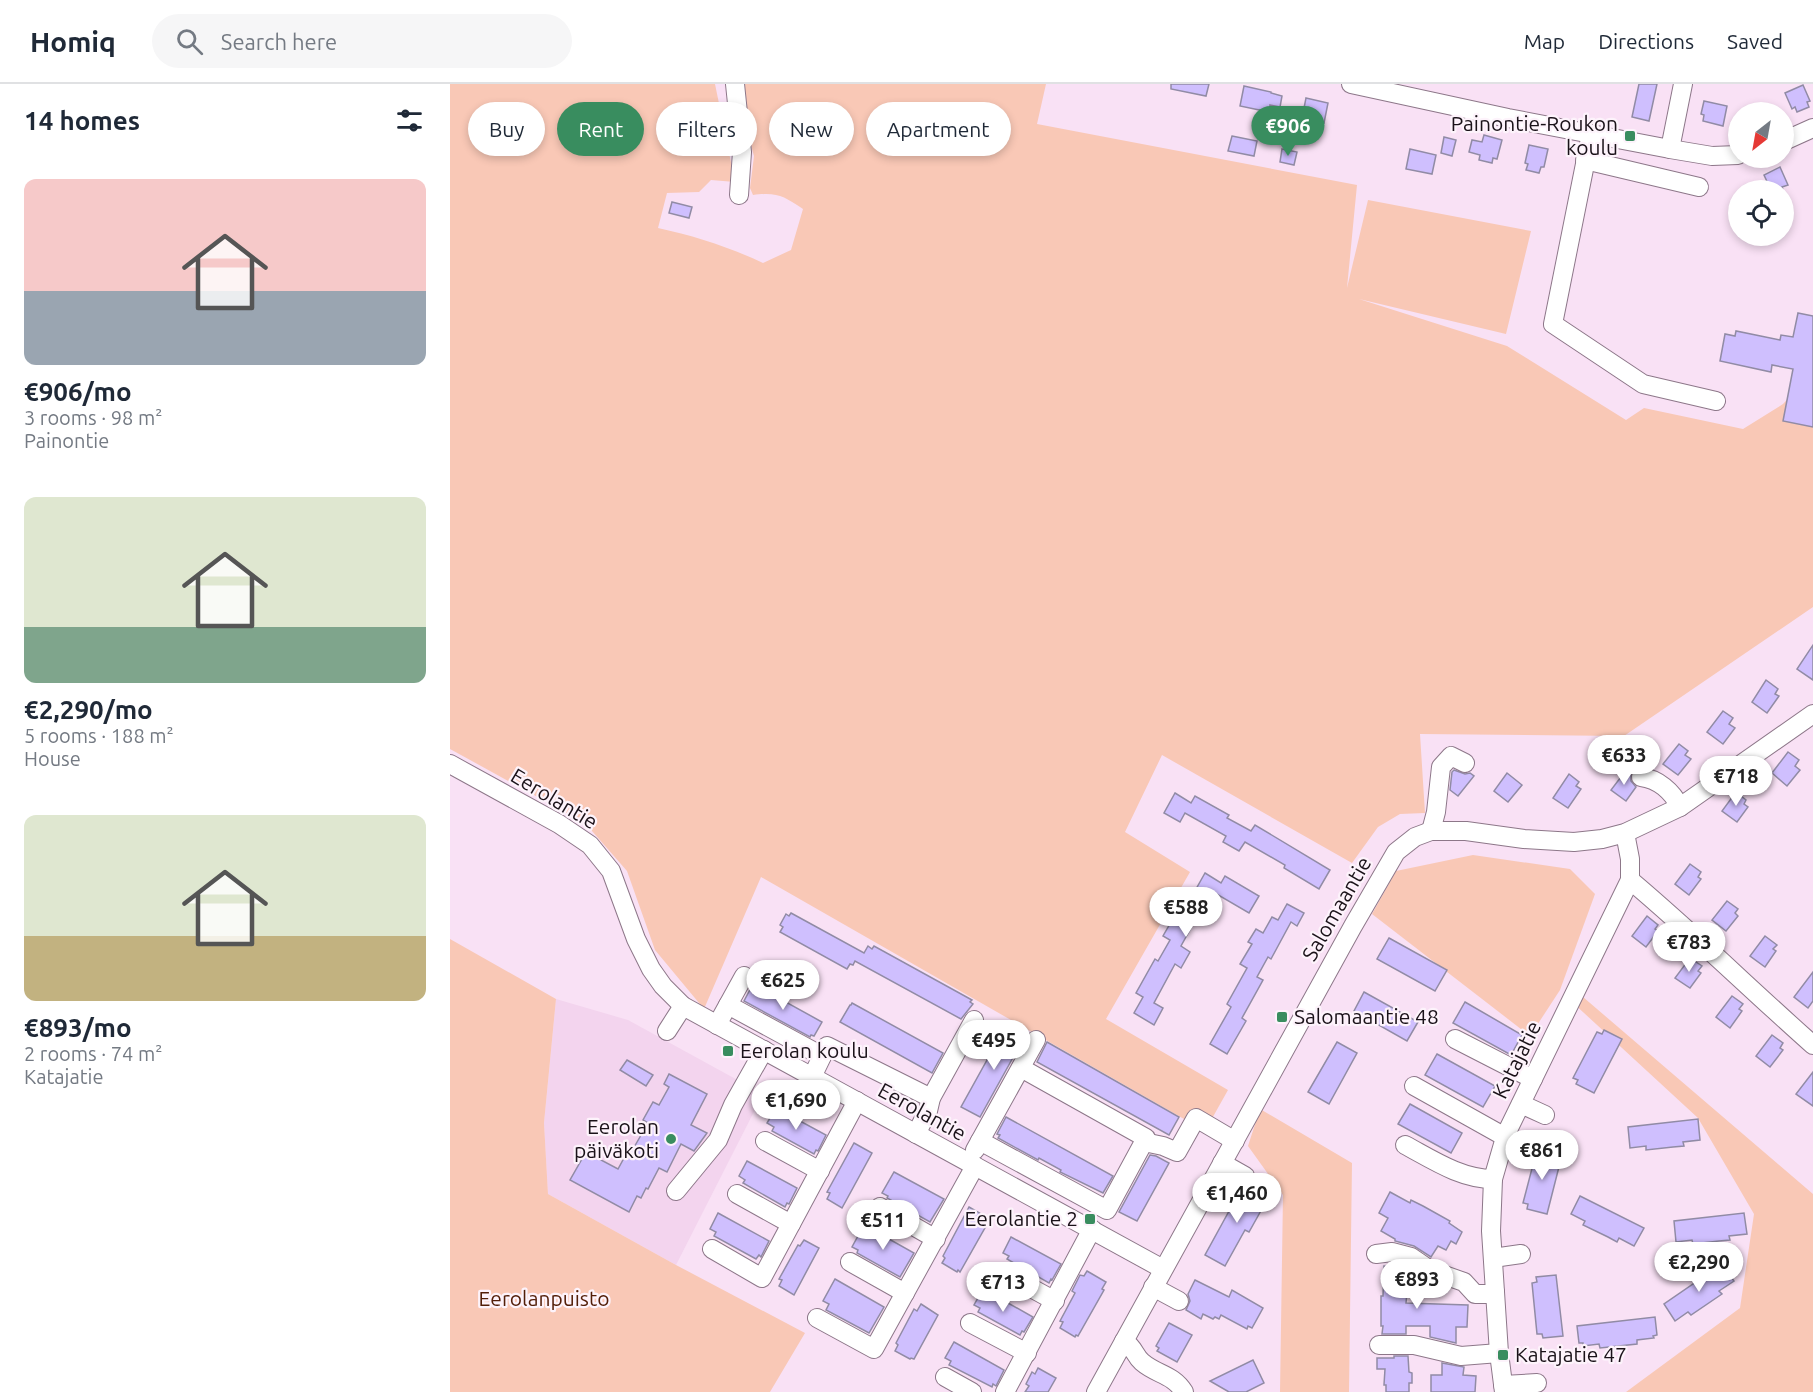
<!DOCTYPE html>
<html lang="en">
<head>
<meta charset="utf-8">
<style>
	:root { --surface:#fff; --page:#f6f6f7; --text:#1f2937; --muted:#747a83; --line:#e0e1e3; --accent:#398d5f }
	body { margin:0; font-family:Ubuntu,sans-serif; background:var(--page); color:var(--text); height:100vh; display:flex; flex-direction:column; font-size:22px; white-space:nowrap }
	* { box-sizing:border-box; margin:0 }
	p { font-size:20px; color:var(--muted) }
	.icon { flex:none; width:33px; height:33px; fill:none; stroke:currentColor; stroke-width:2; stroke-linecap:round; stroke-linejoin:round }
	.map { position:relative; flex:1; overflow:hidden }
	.details { display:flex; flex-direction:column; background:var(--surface); width:450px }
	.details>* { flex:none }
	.hud { position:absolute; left:18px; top:18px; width:570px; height:54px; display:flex; gap:12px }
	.needle { width:39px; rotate:211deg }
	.buttons { position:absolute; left:1278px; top:18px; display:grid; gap:12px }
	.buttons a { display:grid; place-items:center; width:66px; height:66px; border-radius:50%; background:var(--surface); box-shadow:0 3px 9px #0003; font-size:30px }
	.price { position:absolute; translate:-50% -51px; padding:0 14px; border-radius:21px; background:#fff; color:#222; font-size:20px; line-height:39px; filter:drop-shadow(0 2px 3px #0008) }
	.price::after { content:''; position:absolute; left:50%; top:36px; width:18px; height:14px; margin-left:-9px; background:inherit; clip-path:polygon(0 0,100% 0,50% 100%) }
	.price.on { background:var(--accent); color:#fff }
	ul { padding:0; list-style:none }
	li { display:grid; align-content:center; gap:12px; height:318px; padding:0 24px }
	li span { display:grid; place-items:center; height:186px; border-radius:12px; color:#555 }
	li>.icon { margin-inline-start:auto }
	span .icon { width:108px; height:108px; fill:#fffc; stroke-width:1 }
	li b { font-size:26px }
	h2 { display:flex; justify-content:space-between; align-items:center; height:72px; padding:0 24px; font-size:26px }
	.chip { padding:0 21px; border-radius:27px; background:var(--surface); box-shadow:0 3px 9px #0003; font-size:21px; line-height:54px }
	.chip.on { background:var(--accent); color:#fff }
	header { display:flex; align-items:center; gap:36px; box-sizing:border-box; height:84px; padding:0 30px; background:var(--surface); border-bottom:2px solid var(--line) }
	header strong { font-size:28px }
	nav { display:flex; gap:33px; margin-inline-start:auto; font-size:21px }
	.search { width:420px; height:54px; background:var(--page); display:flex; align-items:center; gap:15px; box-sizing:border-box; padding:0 21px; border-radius:33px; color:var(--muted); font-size:22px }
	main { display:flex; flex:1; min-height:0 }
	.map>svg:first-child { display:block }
	.built { fill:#f3d4ee }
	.green { fill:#f9c8b6 }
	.building { fill:#cfbffe; stroke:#918ba5; stroke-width:1.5 }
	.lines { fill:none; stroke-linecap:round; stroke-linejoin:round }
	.minor-casing { stroke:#8d7789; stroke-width:20 }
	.minor { stroke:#fff; stroke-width:18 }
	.poi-dot { fill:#398d5f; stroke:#fdf3fb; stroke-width:2 }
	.labels { text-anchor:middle; stroke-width:4.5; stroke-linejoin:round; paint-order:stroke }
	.poi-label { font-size:21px; fill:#1a1219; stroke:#fdf3fb; text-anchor:end }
	.street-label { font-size:21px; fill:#1a1219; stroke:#fdf3fb }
	.park-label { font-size:21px; fill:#531e08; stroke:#fdf3fb }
</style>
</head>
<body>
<header>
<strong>Homiq</strong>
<div class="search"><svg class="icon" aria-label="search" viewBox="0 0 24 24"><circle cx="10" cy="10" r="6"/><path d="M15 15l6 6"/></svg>Search here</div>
<nav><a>Map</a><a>Directions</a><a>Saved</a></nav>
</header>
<main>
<section class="details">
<h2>14 homes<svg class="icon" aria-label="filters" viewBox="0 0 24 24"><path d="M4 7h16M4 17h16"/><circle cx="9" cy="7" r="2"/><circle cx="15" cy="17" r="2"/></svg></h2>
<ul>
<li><span style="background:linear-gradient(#f6c9c9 60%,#9aa5b1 0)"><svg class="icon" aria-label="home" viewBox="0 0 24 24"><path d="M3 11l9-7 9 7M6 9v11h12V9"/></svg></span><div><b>€906/mo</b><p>3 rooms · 98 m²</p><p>Painontie</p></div></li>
<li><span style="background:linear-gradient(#dfe7d0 70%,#7fa58c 0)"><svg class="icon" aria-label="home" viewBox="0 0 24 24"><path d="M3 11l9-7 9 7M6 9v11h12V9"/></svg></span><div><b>€2,290/mo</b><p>5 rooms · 188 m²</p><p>House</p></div></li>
<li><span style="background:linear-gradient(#dfe7d0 65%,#c2b280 0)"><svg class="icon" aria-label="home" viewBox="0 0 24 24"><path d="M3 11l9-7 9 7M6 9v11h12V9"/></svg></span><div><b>€893/mo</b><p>2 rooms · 74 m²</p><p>Katajatie</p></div></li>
</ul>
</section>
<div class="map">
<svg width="1363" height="1308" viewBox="0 0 1363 1308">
	<rect width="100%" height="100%" fill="#f9e1f5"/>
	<polygon class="built" points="106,915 178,936 313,1010 226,1181 98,1110 94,1039"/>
	<g class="green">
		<path d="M0,0h265l20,98 -24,-2 -12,12 -32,1 -9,35c37,8 71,19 105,35l28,-13 12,-41c-20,-13 -25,-17 -50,-14l-3,-7 4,-32 -20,-72h312l-9,40 320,61 -10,103 21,-88 163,31 -25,103 -147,-35 148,47 119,74 18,-12 99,21 40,-25 30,-33v236l-189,129 -204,-2 5,79 -25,1 -22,13 -26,36 -190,-108 -37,77 65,40 -84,147 122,71 -23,41 -444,-254 -57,132 -49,-59 -28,-79 -42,-48 -135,-74z"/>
		<polygon points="1023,771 1120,785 1145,810 1110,906 1080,952 922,830 946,787"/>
		<polygon points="0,855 106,915 94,1039 98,1110 226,1181 355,1249 320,1308 0,1308"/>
		<polygon points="1126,907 1363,1110 1363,1308 1176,1308 1290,1224 1304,1130 1248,1034 1121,917"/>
		<polygon points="810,1025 902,1079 899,1308 830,1308 833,1111 798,1062"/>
	</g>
	<g class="building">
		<polygon points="721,0 759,0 756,12 721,5"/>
		<polygon points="1189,0 1207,0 1199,37 1182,33"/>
		<polygon points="1353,1 1360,17 1357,18 1359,23 1347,28 1345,23 1342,25 1335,9"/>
		<polygon points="794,2 821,8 821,9 832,12 830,23 820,21 819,28 790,22"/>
		<polygon points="856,14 878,19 874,39 852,34"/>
		<polygon points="1254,17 1277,22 1273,42 1253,37 1254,31 1251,30"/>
		<polygon points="1034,51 1052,56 1047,75 1043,74 1042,79 1029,76 1030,71 1019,68 1022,56 1032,58"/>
		<polygon points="782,52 807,57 804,72 778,67"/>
		<polygon points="994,53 1006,56 1002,72 991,69"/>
		<polygon points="1079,61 1098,65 1094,83 1091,83 1089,89 1076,86 1078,80 1075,79"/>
		<polygon points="832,65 847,68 844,81 830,78"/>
		<polygon points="960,65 986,71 982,90 956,85"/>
		<polygon points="1330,83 1338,101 1332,103 1333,106 1321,106 1314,91"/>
		<polygon points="222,118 242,123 239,134 219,129"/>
		<polygon points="1348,229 1363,232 1363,343 1333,337 1343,285 1322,281 1321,288 1270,277 1275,250 1285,252 1286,247 1330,256 1331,251 1343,253"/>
		<polygon points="1363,561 1363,596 1347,585"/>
		<polygon points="1316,596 1328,605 1325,610 1329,612 1317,629 1302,618"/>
		<polygon points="1273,627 1283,634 1279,640 1285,644 1273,660 1257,648"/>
		<polygon points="1229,660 1238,667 1235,671 1241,675 1228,691 1213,680"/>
		<polygon points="1338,668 1349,676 1345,682 1350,686 1337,702 1322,689"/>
		<polygon points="1177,685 1181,689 1181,697 1186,703 1176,717 1161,706"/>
		<polygon points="1004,686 1015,690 1020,689 1024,692 1008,712 1000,706 1002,688"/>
		<polygon points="1057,689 1072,701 1058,718 1044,707"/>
		<polygon points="1119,690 1129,698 1126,702 1131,705 1118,724 1103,714"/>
		<polygon points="1286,708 1296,716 1294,720 1298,723 1287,738 1272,727"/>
		<polygon points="725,709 741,719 745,712 779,731 777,734 801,747 805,741 880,786 869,805 834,784 835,781 795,758 789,767 773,758 776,752 735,729 730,738 714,729"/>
		<polygon points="1240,780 1251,788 1248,793 1251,795 1239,811 1225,800"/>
		<polygon points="755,789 771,799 775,792 809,812 799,829 765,809 760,819 756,817 731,862 740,868 731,884 725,880 704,919 713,924 704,941 684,929 693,913 686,909 705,875 708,877 720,856 713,852 732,819 737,821"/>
		<polygon points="1277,817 1288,825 1285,829 1288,832 1276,847 1262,836"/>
		<polygon points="837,820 854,829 847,842 841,838 821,875 818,873 807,893 813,896 792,934 796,937 777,970 760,960 781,923 777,920 797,884 790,880 802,860 798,858 806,845 813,849 822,833 828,836"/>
		<polygon points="341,829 414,869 418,862 422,865 424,862 522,916 520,918 523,920 511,935 405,877 403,881 400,880 397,885 330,848 333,843 330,841 336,830 339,832"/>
		<polygon points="1197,832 1208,841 1205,845 1208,847 1196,863 1182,852"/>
		<polygon points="1315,852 1327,861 1323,865 1326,867 1315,883 1300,872"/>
		<polygon points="939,854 997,886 985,907 927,875"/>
		<polygon points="1240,874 1252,882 1248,887 1251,889 1240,904 1225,894"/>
		<polygon points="1363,888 1363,917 1358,924 1344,913"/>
		<polygon points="303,900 372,938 364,952 361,951 360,953 294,917"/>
		<polygon points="914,908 968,938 957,957 904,927"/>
		<polygon points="1282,912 1293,920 1289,925 1292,927 1280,944 1266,933"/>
		<polygon points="1015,918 1072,951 1061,971 1003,939"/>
		<polygon points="402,919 493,969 482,989 390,938 400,921 401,921"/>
		<polygon points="557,940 576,950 530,1033 511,1023"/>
		<polygon points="1154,946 1172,955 1144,1009 1126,1000 1128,996 1123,994 1147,948 1152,950"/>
		<polygon points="1322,951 1333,959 1330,964 1333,966 1320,983 1306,972"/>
		<polygon points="597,958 729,1033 719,1051 587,978"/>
		<polygon points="887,958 907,969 879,1020 858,1008"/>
		<polygon points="987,970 1045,1002 1033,1023 975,991"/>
		<polygon points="177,976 203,991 196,1002 170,986"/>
		<polygon points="1363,988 1363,1022 1346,1010"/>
		<polygon points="219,990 257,1010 241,1041 257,1049 244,1067 231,1060 217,1088 209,1084 198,1105 196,1104 191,1114 187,1112 179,1128 120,1096 136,1068 168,1085 180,1063 183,1065 198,1039 193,1036 203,1018 209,1021 219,1003 214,1000"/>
		<polygon points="960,1020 1012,1049 1001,1069 948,1040"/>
		<polygon points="326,1024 376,1051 368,1067 366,1066 364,1070 322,1047 324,1043 317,1039"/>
		<polygon points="556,1033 663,1092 653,1109 610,1088 611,1086 589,1074 588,1076 548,1054 550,1051 547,1050"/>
		<polygon points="1248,1035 1250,1056 1233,1058 1234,1062 1223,1063 1196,1066 1196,1062 1180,1064 1178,1043"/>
		<polygon points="404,1059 422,1069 392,1124 377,1115 380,1109 377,1108"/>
		<polygon points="1092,1066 1112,1071 1097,1130 1077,1125 1078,1120 1073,1119 1086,1069 1091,1071"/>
		<polygon points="700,1071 706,1072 719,1079 687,1137 669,1128"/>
		<polygon points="297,1077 347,1104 339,1120 337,1119 335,1123 293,1099 295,1096 289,1092"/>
		<polygon points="444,1088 494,1115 480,1138 437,1114 438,1112 432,1109"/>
		<polygon points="806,1094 814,1099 808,1110 814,1113 810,1121 813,1123 799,1148 795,1146 775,1182 755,1171 784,1118 787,1120 796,1103 801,1101"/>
		<polygon points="940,1108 960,1119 961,1116 973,1122 1000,1137 999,1139 1012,1148 1006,1160 1001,1157 996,1166 988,1162 981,1173 964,1162 945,1157 945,1155 931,1147 938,1134 929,1129"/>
		<polygon points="1130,1112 1194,1144 1184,1162 1169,1154 1167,1158 1158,1153 1133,1141 1135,1137 1121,1130"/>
		<polygon points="519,1123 538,1134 534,1141 536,1142 510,1188 508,1186 507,1188 492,1179 495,1174 493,1172"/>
		<polygon points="268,1129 319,1157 311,1173 309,1171 306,1175 264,1152 266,1148 260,1145"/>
		<polygon points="1294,1129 1297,1150 1279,1152 1280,1156 1269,1157 1243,1160 1242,1156 1226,1158 1224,1137"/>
		<polygon points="414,1141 464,1169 450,1193 407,1169 408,1166 402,1163"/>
		<polygon points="561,1153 611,1180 602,1196 601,1195 599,1199 557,1175 559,1172 553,1169"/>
		<polygon points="354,1156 369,1164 344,1211 329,1202 332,1196 329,1195 348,1161 350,1162"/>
		<polygon points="944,1180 959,1185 956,1219 1018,1221 1017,1243 1006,1243 1006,1259 980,1253 980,1242 956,1242 956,1250 932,1250 933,1242 931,1242 931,1212 933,1212 934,1182 944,1183"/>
		<polygon points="1272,1180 1284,1197 1269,1207 1272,1210 1241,1231 1238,1228 1225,1237 1214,1220"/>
		<polygon points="637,1187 656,1198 652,1205 654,1206 628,1252 626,1251 625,1253 610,1244 613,1238 610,1237 625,1209 622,1207 630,1191 634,1192"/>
		<polygon points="1106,1191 1113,1252 1093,1254 1092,1250 1087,1250 1082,1199 1087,1198 1086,1193"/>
		<polygon points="385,1195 434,1223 419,1249 376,1226 379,1220 373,1217"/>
		<polygon points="745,1196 779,1213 782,1206 813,1224 802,1244 798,1242 797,1245 771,1231 769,1235 765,1233 763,1235 753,1230 751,1235 736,1226 740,1217 738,1210"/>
		<polygon points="533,1205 583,1233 574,1248 572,1247 570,1251 528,1228 530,1224 524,1221"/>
		<polygon points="471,1220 488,1231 464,1275 461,1274 460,1275 445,1267 448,1261 446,1259 464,1225 467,1227"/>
		<polygon points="1205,1233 1207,1251 1203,1252 1204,1254 1187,1256 1187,1260 1150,1264 1149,1260 1133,1262 1133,1259 1129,1259 1127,1242"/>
		<polygon points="719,1239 742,1251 727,1278 707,1267 709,1264 706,1262"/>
		<polygon points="504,1258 554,1286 546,1302 543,1300 542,1303 499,1281 501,1277 495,1274"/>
		<polygon points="944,1272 958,1272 959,1288 962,1289 962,1299 959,1299 959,1308 936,1308 936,1301 934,1301 935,1285 927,1285 927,1274 944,1274"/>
		<polygon points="803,1276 814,1299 796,1308 779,1308 760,1297"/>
		<polygon points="992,1279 1014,1283 1013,1291 1026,1292 1025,1308 981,1308 981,1291 992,1291"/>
		<polygon points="588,1284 606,1294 598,1308 575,1308 579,1302 576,1300 582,1288 585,1290"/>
	</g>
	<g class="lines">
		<defs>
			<g id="minor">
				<polyline points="285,0 292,68 289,111"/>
				<polyline points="901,0 1058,34 1220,65 1262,72 1288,71"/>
				<polyline points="1141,50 1103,240 1193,300 1266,317"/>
				<polyline points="1334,57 1363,44"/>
				<polyline points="1220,65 1233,0"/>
				<polyline points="1135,76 1249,103"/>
				<polyline points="0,680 109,740 140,761 161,787 186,855 201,885 213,902 233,922 713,1185"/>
				<path d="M1191,693c17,2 31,14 39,30"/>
				<polyline points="981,747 986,728 991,683 1001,672 1015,679"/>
				<path d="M1180,796c63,53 121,110 183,165"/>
				<polyline points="278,921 294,892"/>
				<polyline points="267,941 278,921 372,972"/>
				<polyline points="217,947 233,922"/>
				<polyline points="1005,955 1083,995"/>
				<polyline points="362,993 377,962 481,1014"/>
				<polyline points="964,1002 1048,1049 1056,1050"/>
				<polyline points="1071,1020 1095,1031"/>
				<polyline points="466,1050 478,1027 481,1014 524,936"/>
				<polyline points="315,1057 370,1087"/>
				<polyline points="530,1057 657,1126 696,1054 571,984"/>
				<polyline points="694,1058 713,1062 727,1068 746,1034 785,1057"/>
				<path d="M955,1061c28,15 56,34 88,34"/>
				<polyline points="525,1066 586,956"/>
				<polyline points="772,1079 795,1092"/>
				<polyline points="226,1107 268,1056 283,1021 314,966"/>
				<polyline points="287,1110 341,1140"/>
				<polyline points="430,1123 486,1155"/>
				<polyline points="262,1165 312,1194 407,1017"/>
				<polyline points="926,1170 942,1168 961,1173 980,1186 1014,1198 1025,1210 1037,1210 1045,1208"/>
				<polyline points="1043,1174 1071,1170"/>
				<polyline points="400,1178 455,1209"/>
				<polyline points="552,1188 605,1217"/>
				<polyline points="703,1203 729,1217"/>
				<polyline points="367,1234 424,1265 525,1082"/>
				<polyline points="520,1239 577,1269"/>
				<path d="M674,1257c11,7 10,14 18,21 15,13 31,12 42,30"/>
				<polyline points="929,1261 964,1261 1011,1272 1049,1269"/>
				<polyline points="495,1293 522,1308"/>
				<polyline points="1053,1301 1087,1299"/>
				<polyline points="555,1308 642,1145"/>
				<polyline points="646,1308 903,842 946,768 965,753 981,747 1016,747 1074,755 1124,758 1152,755 1175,749 1230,723 1363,630"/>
				<polyline points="1054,1308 1049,1269 1041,1147 1043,1095 1056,1050 1180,796 1180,775 1175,749"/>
			</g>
		</defs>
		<use href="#minor" class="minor-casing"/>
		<use href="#minor" class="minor"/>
	</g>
	<g class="poi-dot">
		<rect x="1174" y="46" width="12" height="12" rx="3"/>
		<rect x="826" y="927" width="12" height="12" rx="3"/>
		<rect x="272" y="961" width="12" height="12" rx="3"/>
		<circle cx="221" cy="1055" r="6"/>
		<rect x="634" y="1129" width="12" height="12" rx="3"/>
		<rect x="1047" y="1265" width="12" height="12" rx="3"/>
	</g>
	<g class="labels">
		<g class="poi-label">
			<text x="1168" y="47">Painontie-Roukon<tspan x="1168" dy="24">koulu</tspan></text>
			<text x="844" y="940" text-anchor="start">Salomaantie 48</text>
			<text x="290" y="974" text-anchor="start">Eerolan koulu</text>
			<text x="209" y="1050">Eerolan<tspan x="209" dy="24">päiväkoti</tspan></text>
			<text x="628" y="1142">Eerolantie 2</text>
			<text x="1065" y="1278" text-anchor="start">Katajatie 47</text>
		</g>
		<g class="street-label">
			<text transform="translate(104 715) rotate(31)" y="7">Eerolantie</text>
			<text transform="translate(887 825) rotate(-60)" y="7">Salomaantie</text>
			<text transform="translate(1067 976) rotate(-64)" y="7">Katajatie</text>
			<text transform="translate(472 1028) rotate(29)" y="7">Eerolantie</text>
		</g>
		<g class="park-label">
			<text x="94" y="1222">Eerolanpuisto</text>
		</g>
	</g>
</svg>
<div class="buttons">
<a><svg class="needle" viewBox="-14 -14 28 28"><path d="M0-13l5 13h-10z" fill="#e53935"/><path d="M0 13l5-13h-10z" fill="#747a83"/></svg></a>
<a><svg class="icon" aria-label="locate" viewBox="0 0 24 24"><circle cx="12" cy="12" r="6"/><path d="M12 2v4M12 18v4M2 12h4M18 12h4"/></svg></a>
</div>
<b class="price on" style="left:838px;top:73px">€906</b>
<b class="price" style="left:1174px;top:702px">€633</b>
<b class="price" style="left:1286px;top:723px">€718</b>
<b class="price" style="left:736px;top:854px">€588</b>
<b class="price" style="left:1239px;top:889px">€783</b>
<b class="price" style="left:333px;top:927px">€625</b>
<b class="price" style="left:544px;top:987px">€495</b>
<b class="price" style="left:346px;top:1047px">€1,690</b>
<b class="price" style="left:1092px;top:1097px">€861</b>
<b class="price" style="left:787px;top:1140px">€1,460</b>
<b class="price" style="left:433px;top:1167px">€511</b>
<b class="price" style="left:1249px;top:1209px">€2,290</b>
<b class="price" style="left:967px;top:1226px">€893</b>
<b class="price" style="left:553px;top:1229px">€713</b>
<div class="hud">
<a class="chip">Buy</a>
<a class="chip on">Rent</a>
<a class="chip">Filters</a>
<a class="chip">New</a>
<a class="chip">Apartment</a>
</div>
</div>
</main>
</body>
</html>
